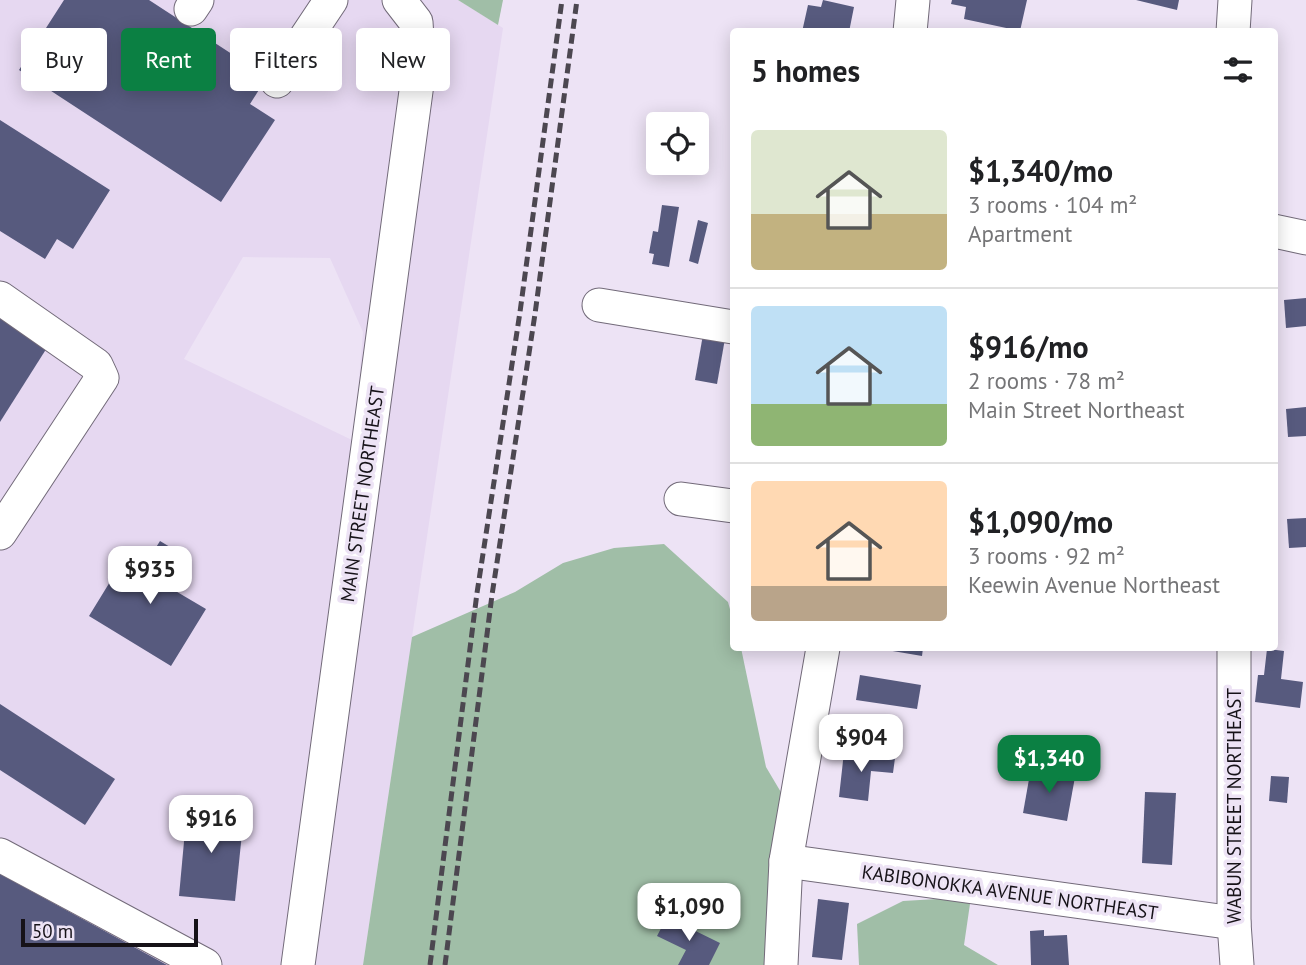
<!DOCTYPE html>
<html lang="en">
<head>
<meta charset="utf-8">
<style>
	:root { --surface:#fff; --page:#f2f2f2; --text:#202124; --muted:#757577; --line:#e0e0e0; --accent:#0b8043 }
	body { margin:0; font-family:"PT Sans",sans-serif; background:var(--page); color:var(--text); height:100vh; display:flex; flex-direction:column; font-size:26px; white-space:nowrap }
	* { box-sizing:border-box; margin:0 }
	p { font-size:23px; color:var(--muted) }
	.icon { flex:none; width:38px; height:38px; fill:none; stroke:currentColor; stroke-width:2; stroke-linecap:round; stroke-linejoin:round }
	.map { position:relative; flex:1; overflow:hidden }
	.details { position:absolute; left:730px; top:28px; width:548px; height:623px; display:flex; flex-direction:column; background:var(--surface); border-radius:7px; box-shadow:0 4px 18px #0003 }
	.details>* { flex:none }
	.banner { position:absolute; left:21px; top:28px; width:604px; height:63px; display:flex; gap:14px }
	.fabs { position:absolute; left:646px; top:112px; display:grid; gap:14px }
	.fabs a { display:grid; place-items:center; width:63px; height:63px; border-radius:7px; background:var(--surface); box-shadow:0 4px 18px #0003; font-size:35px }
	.scale { position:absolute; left:21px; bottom:18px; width:177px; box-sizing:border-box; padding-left:7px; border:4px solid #161218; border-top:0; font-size:19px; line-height:24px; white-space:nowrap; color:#161218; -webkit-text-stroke:5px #ede3f5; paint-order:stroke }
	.price { position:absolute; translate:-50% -60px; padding:0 16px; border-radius:14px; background:#fff; color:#222; font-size:23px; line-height:46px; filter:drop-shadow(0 2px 4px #0008) }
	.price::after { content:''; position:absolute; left:50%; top:42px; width:21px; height:16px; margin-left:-10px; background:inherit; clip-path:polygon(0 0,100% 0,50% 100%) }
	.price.selected { background:var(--accent); color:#fff }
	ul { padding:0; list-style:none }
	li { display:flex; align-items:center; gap:21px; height:175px; padding:0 21px }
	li+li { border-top:2px solid var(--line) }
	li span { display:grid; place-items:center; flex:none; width:196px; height:140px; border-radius:7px; color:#555 }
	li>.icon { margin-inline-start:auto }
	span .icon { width:84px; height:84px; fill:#fffc; stroke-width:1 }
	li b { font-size:30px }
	h2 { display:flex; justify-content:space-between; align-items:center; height:84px; padding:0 21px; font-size:30px }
	.pill { padding:0 24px; border-radius:7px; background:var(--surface); box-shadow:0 4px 18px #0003; font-size:24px; line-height:63px }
	.pill.selected { background:var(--accent); color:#fff }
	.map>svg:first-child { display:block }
	.built { fill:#e6d8f1; fill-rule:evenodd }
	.green { fill:#a0bea7 }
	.building { fill:#575a7e }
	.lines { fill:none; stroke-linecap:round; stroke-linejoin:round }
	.minor-casing { stroke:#726a79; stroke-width:35 }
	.minor { stroke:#fff; stroke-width:33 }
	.rail { stroke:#4c4750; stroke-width:5; stroke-dasharray:10 5; stroke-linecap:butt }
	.labels { text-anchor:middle; stroke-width:7; stroke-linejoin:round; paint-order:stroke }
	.street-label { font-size:19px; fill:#161218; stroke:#ede3f5 }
</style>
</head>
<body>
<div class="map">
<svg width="1306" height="965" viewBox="0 0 1306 965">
	<rect width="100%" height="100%" fill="#ede3f5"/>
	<path class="built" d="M0,0h458l45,28 -140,937h-363zM243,257l87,1 33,74 -9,109 -170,-82z"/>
	<g class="green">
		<polygon points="458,0 503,0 498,25"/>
		<polygon points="664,544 728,602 733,620 733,648 741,648 766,767 782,794 775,965 363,965 412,637 515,592 563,563 614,548"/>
		<polygon points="971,897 964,945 998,965 859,965 857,924 903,901"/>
	</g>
	<g class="building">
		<polygon points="64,0 149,0 267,77 250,104 275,120 221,202 19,70"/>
		<polygon points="823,0 854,7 849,32 802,32 808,5 821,7"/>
		<polygon points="952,0 1027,0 1020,31 964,19 966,7 951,4"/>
		<polygon points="1136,0 1179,0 1177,10"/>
		<polygon points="0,120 110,190 73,249 57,239 45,259 0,231"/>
		<polygon points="662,205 679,207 669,267 652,264 654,254 649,253 653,231 658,232"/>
		<polygon points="698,220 708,223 698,264 689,261"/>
		<polygon points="1306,298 1306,326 1286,328 1284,300"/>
		<polygon points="0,311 50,343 0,422"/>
		<polygon points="704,329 726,333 717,384 695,380"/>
		<polygon points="1306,407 1306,436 1288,437 1286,409"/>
		<polygon points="1306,518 1306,547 1289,548 1287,519"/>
		<polygon points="160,541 185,556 167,586 206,609 171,666 89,616 124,559 142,570"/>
		<polygon points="875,648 923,648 922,656"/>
		<polygon points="1267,649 1284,651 1281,679 1303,682 1300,708 1255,702 1258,675 1264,675"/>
		<polygon points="860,675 921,685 917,709 856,700"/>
		<polygon points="0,704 115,779 85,825 0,770"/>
		<polygon points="844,752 895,758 893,773 871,771 868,801 839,797"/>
		<polygon points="1031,768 1075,777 1067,821 1023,813"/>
		<polygon points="1271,776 1289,777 1287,803 1269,801"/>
		<polygon points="1145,792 1176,793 1172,865 1142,863"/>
		<polygon points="187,809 244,814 235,901 179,896"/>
		<polygon points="0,874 167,965 0,965"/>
		<polygon points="818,899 849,903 842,960 812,957"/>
		<polygon points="667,917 720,943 709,965 678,965 686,950 657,936"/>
		<polygon points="1044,930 1044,936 1067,935 1069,965 1031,965 1030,931"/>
	</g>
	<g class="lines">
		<defs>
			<g id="minor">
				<polyline points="191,9 197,0"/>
				<polyline points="910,32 913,0"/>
				<polyline points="1233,32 1235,0"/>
				<polyline points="277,81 331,0"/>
				<polyline points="1274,231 1306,238"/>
				<polyline points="0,298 96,365 102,378 0,533"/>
				<polyline points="599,305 733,327"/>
				<polyline points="681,499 733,506"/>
				<polyline points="1234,648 1234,923 1237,965"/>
				<polyline points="0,855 205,965"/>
				<polyline points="786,861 1234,923"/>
				<polyline points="298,965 419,69 416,22 399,0"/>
				<polyline points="781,965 786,861 823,648"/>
			</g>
		</defs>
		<use href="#minor" class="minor-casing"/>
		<use href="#minor" class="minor"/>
		<g class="rail">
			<polyline points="430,965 477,593 520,312 562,0"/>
			<polyline points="445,965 492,595 535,314 577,0"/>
		</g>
	</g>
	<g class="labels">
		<g class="street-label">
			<text transform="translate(362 494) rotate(-82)" y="7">MAIN STREET NORTHEAST</text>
			<text transform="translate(1234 806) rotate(-90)" y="7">WABUN STREET NORTHEAST</text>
			<text transform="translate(1010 892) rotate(8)" y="7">KABIBONOKKA AVENUE NORTHEAST</text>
		</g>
	</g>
</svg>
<div class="fabs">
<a><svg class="icon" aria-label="locate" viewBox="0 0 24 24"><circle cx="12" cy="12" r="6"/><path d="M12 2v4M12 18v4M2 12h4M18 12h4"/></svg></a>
</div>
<div class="scale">50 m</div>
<b class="price" style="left:150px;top:606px">$935</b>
<b class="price" style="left:861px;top:774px">$904</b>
<b class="price selected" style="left:1049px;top:795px">$1,340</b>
<b class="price" style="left:211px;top:855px">$916</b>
<b class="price" style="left:689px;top:943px">$1,090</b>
<div class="banner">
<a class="pill">Buy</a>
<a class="pill selected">Rent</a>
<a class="pill">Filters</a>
<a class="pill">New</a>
</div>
<section class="details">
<h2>5 homes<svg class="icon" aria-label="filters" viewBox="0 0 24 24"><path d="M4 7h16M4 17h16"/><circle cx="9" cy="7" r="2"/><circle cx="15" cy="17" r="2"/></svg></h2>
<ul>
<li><span style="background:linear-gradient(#dfe7d0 60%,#c2b280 0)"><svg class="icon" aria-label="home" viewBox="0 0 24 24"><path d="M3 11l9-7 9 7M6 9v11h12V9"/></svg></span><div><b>$1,340/mo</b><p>3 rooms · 104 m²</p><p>Apartment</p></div></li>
<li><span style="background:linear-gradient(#bfe0f5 70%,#8fb573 0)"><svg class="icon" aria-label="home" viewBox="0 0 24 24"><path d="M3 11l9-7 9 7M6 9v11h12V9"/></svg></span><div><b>$916/mo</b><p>2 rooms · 78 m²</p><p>Main Street Northeast</p></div></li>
<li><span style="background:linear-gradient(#ffd9b3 75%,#b9a48a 0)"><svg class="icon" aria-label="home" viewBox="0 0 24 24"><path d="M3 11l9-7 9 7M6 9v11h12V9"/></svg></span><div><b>$1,090/mo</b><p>3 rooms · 92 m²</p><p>Keewin Avenue Northeast</p></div></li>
</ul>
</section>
</div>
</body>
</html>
